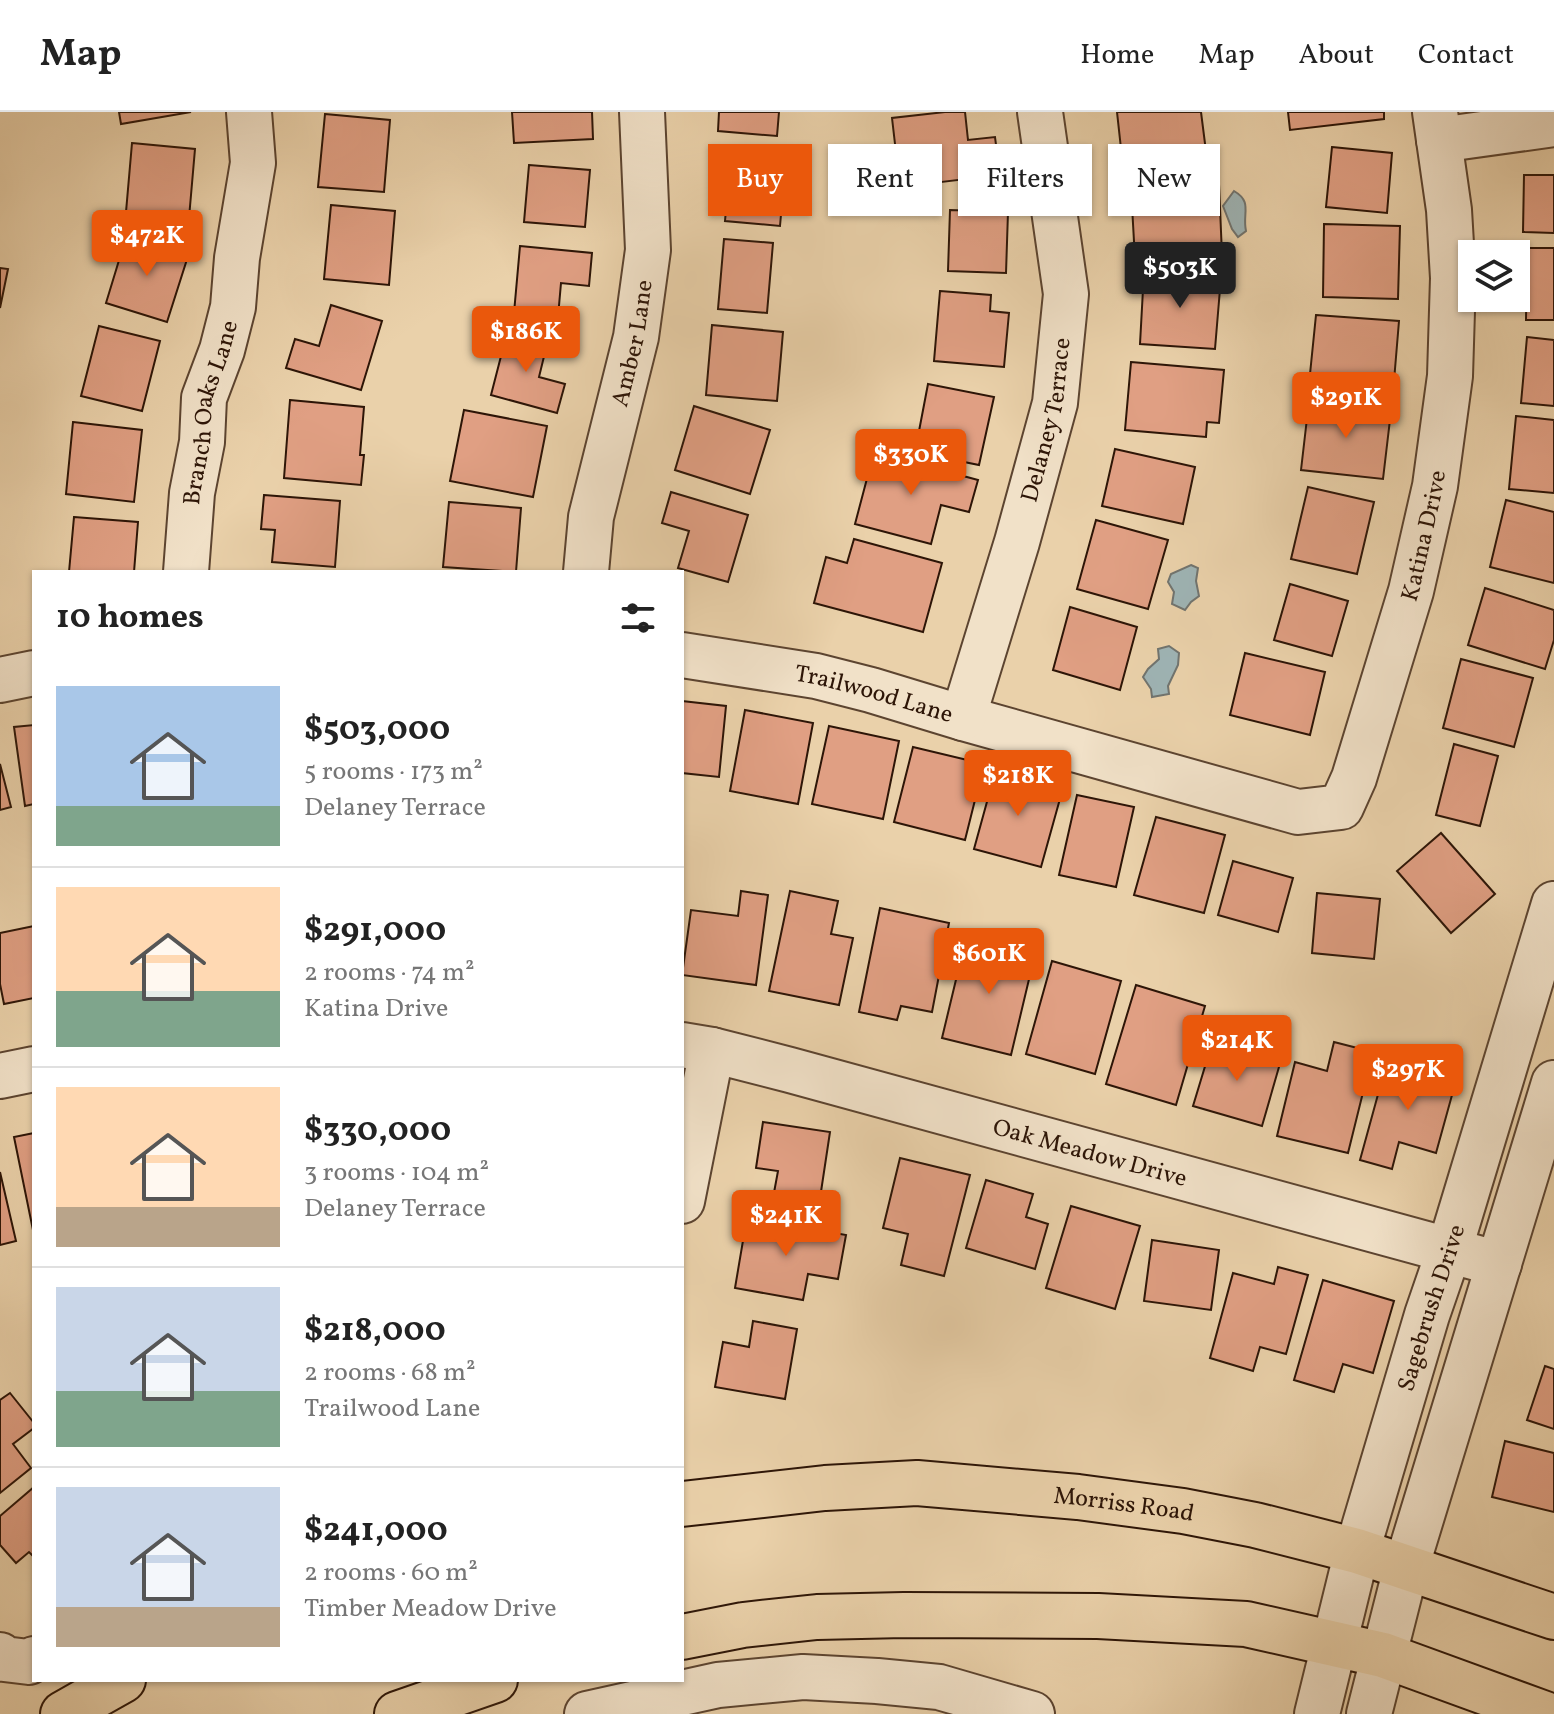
<!DOCTYPE html>
<html lang="en">
<head>
<meta charset="utf-8">
<style>
	:root { --surface:#fff; --page:#f2f2f2; --text:#222; --muted:#767676; --line:#e0e0e0; --accent:#ea580c }
	body { margin:0; font-family:Vollkorn,serif; background:var(--page); color:var(--text); height:100vh; display:flex; flex-direction:column; font-size:30px; white-space:nowrap }
	* { box-sizing:border-box; margin:0 }
	p { font-size:26px; color:var(--muted) }
	.icon { flex:none; width:44px; height:44px; fill:none; stroke:currentColor; stroke-width:2; stroke-linecap:round; stroke-linejoin:round }
	.map { position:relative; flex:1; overflow:hidden }
	.details { position:absolute; left:32px; top:458px; width:652px; height:1112px; display:flex; flex-direction:column; background:var(--surface); border-radius:0px; box-shadow:0 2px 6px #0004 }
	.details>* { flex:none }
	.top-card { position:absolute; left:708px; top:32px; width:726px; height:72px; display:flex; gap:16px }
	.buttons { position:absolute; left:1458px; top:128px; display:grid; gap:16px }
	.buttons a { display:grid; place-items:center; width:72px; height:72px; border-radius:0px; background:var(--surface); box-shadow:0 2px 6px #0004; font-size:40px }
	.price { position:absolute; translate:-50% -68px; padding:0 18px; border-radius:8px; background:var(--accent); color:#fff; font-size:26px; line-height:52px; filter:drop-shadow(0 2px 4px #0008) }
	.price::after { content:''; position:absolute; left:50%; top:48px; width:24px; height:18px; margin-left:-12px; background:inherit; clip-path:polygon(0 0,100% 0,50% 100%) }
	.price.active { background:#222; color:#fff }
	ul { padding:0; list-style:none }
	li { display:flex; align-items:center; gap:24px; height:200px; padding:0 24px }
	li+li { border-top:2px solid var(--line) }
	li span { display:grid; place-items:center; flex:none; width:224px; height:160px; border-radius:0px; color:#555 }
	li>.icon { margin-inline-start:auto }
	span .icon { width:96px; height:96px; fill:#fffc; stroke-width:1 }
	li b { font-size:34px }
	h2 { display:flex; justify-content:space-between; align-items:center; height:96px; padding:0 24px; font-size:34px }
	.tag { padding:0 28px; border-radius:0px; background:var(--surface); box-shadow:0 2px 6px #0004; font-size:28px; line-height:72px }
	.tag.active { background:var(--accent); color:#fff }
	header { display:flex; align-items:center; gap:48px; box-sizing:border-box; height:112px; padding:0 40px; background:var(--surface); border-bottom:2px solid var(--line) }
	header strong { font-size:38px }
	nav { display:flex; gap:44px; margin-inline-start:auto; font-size:28px }
	.map>svg:first-child { display:block }
	.water { fill:#9eb4b5; stroke:#71746f; stroke-width:2 }
	.building { fill:#e09f83; stroke:#2d1507; stroke-width:2 }
	.lines { fill:none; stroke-linecap:round; stroke-linejoin:round }
	.minor-casing { stroke:#5c4430; stroke-width:48 }
	.major-casing { stroke:#2d1507; stroke-width:48 }
	.minor { stroke:#f1e1c8; stroke-width:44 }
	.major { stroke:#ead1aa; stroke-width:44 }
	.labels { text-anchor:middle; stroke-width:7; stroke-linejoin:round; paint-order:stroke }
	.street-label { font-size:24px; fill:#2d1507; stroke:#f1e1c8 }
</style>
</head>
<body>
<header>
<strong>Map</strong>
<nav><a>Home</a><a>Map</a><a>About</a><a>Contact</a></nav>
</header>
<div class="map">
<svg width="1554" height="1602" viewBox="0 0 1554 1602">
	<rect width="100%" height="100%" fill="#ead1aa"/>
	<filter id="stains"><feTurbulence type="fractalNoise" baseFrequency=".0025" numOctaves="4"/><feColorMatrix values="0 0 0 0 .2 0 0 0 0 .09 0 0 0 0 .02 0 0 0 .5 -.17"/></filter>
	<radialGradient id="worn" r=".72"><stop offset=".6" stop-color="#630" stop-opacity="0"/><stop offset="1" stop-color="#630" stop-opacity=".3"/></radialGradient>
	<g class="water">
		<path d="M1234,79c19,11 8,22 12,40l-8,6 -6,-8 -9,-23z"/>
		<polygon points="1191,453 1198,456 1196,469 1199,484 1191,490 1185,498 1172,492 1174,480 1168,470 1171,462"/>
		<polygon points="1169,534 1179,541 1178,553 1168,574 1169,582 1152,585 1151,577 1143,565 1148,557 1159,547 1158,537"/>
	</g>
	<g class="building">
		<polygon points="119,0 191,0 121,12"/>
		<polygon points="512,0 592,0 593,27 514,31"/>
		<polygon points="719,0 779,0 777,24 718,19"/>
		<polygon points="945,0 965,0 968,28 995,25 1000,63 900,75 892,6"/>
		<polygon points="1117,0 1201,0 1208,55 1124,64"/>
		<polygon points="1288,0 1384,0 1384,7 1290,18"/>
		<polygon points="325,2 390,8 384,80 318,75"/>
		<polygon points="132,31 195,37 189,106 126,100"/>
		<polygon points="1332,35 1392,41 1387,101 1326,95"/>
		<polygon points="731,41 786,46 780,114 725,109"/>
		<polygon points="529,53 590,58 585,115 524,110"/>
		<polygon points="1524,63 1554,63 1554,121 1523,120"/>
		<polygon points="1219,72 1222,143 1135,147 1131,76"/>
		<polygon points="331,93 395,99 389,173 324,167"/>
		<polygon points="950,98 1008,100 1006,161 948,159"/>
		<polygon points="1324,112 1400,114 1398,187 1323,185"/>
		<polygon points="127,122 189,141 167,210 106,191"/>
		<polygon points="724,127 773,131 767,201 718,197"/>
		<polygon points="520,134 592,141 589,174 561,171 558,205 514,201"/>
		<polygon points="1527,136 1554,136 1554,208 1526,208"/>
		<polygon points="0,156 8,157 0,196"/>
		<polygon points="1144,159 1221,165 1215,237 1140,232"/>
		<polygon points="940,179 991,183 990,199 1009,201 1004,255 934,249"/>
		<polygon points="331,193 382,209 361,278 286,256 295,227 319,234"/>
		<polygon points="1316,203 1399,209 1394,269 1310,262"/>
		<polygon points="712,213 783,220 777,289 706,283"/>
		<polygon points="99,214 160,229 142,299 81,284"/>
		<polygon points="508,217 548,228 539,265 565,272 557,301 491,283"/>
		<polygon points="1527,225 1554,228 1554,294 1521,291"/>
		<polygon points="1131,250 1224,258 1219,311 1207,310 1206,325 1125,318"/>
		<polygon points="928,272 994,285 979,353 915,340"/>
		<polygon points="290,288 364,295 360,343 364,343 361,373 284,366"/>
		<polygon points="1309,289 1391,299 1383,367 1301,358"/>
		<polygon points="694,294 770,318 750,382 675,358"/>
		<polygon points="464,298 547,314 533,385 450,369"/>
		<polygon points="1516,304 1554,308 1554,381 1509,377"/>
		<polygon points="73,310 142,318 134,390 66,382"/>
		<polygon points="1115,337 1195,355 1183,412 1102,394"/>
		<polygon points="874,340 978,368 969,400 941,393 931,432 855,412"/>
		<polygon points="1308,375 1374,390 1357,462 1291,447"/>
		<polygon points="671,380 748,403 728,470 678,456 689,419 662,411"/>
		<polygon points="264,383 340,389 335,455 272,450 275,418 261,417"/>
		<polygon points="1506,388 1554,400 1554,471 1490,455"/>
		<polygon points="449,390 521,396 516,460 443,455"/>
		<polygon points="74,405 138,410 134,460 69,460"/>
		<polygon points="1096,408 1168,428 1148,497 1077,477"/>
		<polygon points="854,427 942,451 923,520 814,491 826,445 847,451"/>
		<polygon points="1290,472 1348,489 1332,544 1274,528"/>
		<polygon points="1485,476 1554,498 1554,528 1545,557 1468,533"/>
		<polygon points="1070,495 1137,515 1120,578 1053,558"/>
		<polygon points="1245,541 1325,560 1310,623 1230,603"/>
		<polygon points="1461,547 1533,566 1514,635 1443,616"/>
		<polygon points="682,589 726,594 719,665 682,661"/>
		<polygon points="745,598 813,611 798,692 730,679"/>
		<polygon points="34,613 34,692 25,694 14,615"/>
		<polygon points="829,614 899,629 883,707 812,692"/>
		<polygon points="1454,632 1498,644 1480,714 1436,703"/>
		<polygon points="913,635 984,652 965,728 894,710"/>
		<polygon points="0,652 11,695 0,698"/>
		<polygon points="996,657 1063,676 1041,755 974,737"/>
		<polygon points="1077,683 1134,695 1116,775 1059,763"/>
		<polygon points="1156,705 1225,723 1204,801 1134,783"/>
		<polygon points="1441,721 1495,782 1451,821 1397,759"/>
		<polygon points="1233,749 1293,766 1278,820 1218,803"/>
		<polygon points="741,779 768,783 756,873 682,863 691,798 738,804"/>
		<polygon points="790,779 838,789 831,822 853,826 839,893 769,879"/>
		<polygon points="1317,781 1380,787 1374,847 1312,841"/>
		<polygon points="880,796 949,811 932,900 901,894 897,908 859,900"/>
		<polygon points="34,814 34,886 4,892 0,872 0,821"/>
		<polygon points="966,826 1035,842 1011,943 942,926"/>
		<polygon points="1052,849 1121,869 1095,962 1026,942"/>
		<polygon points="1136,873 1205,894 1176,993 1106,972"/>
		<polygon points="1213,928 1281,948 1262,1014 1193,994"/>
		<polygon points="1334,930 1373,940 1348,1041 1277,1024 1295,950 1327,959"/>
		<polygon points="1388,946 1457,965 1436,1041 1399,1030 1392,1057 1360,1048"/>
		<polygon points="763,1010 830,1020 819,1093 773,1086 778,1059 756,1056"/>
		<polygon points="34,1021 34,1123 14,1025"/>
		<polygon points="900,1046 970,1063 944,1164 901,1153 908,1122 883,1116"/>
		<polygon points="0,1060 16,1129 0,1133"/>
		<polygon points="986,1068 1033,1082 1026,1105 1048,1112 1035,1157 966,1136"/>
		<polygon points="1071,1094 1140,1114 1115,1197 1046,1176"/>
		<polygon points="747,1105 846,1123 838,1167 808,1162 803,1188 735,1176"/>
		<polygon points="1152,1128 1219,1138 1211,1198 1144,1189"/>
		<polygon points="1278,1155 1308,1163 1286,1242 1260,1235 1253,1259 1210,1246 1233,1161 1274,1172"/>
		<polygon points="1323,1168 1394,1189 1373,1261 1343,1252 1334,1280 1294,1268"/>
		<polygon points="753,1209 797,1217 785,1287 715,1275 723,1230 749,1235"/>
		<polygon points="1545,1254 1554,1257 1554,1317 1527,1308"/>
		<polygon points="10,1281 34,1311 34,1316 13,1332 31,1356 0,1381 0,1288"/>
		<polygon points="1505,1329 1554,1341 1554,1400 1492,1385"/>
		<polygon points="34,1375 34,1445 29,1440 16,1451 0,1433 0,1404"/>
	</g>
	<g class="lines">
		<defs>
			<g id="minor">
				<polyline points="1439,28 1554,12"/>
				<path id="s1" d="M186,460l6,-79 10,-51 2,-44 18,-48 11,-43 4,-49 16,-95 -4,-51"/>
				<path id="s2" d="M586,460l5,-55 45,-180 12,-87 -6,-138"/>
				<path id="s3" d="M682,543l134,21 55,14 92,28 335,94 43,-5 13,-29 57,-187 24,-105 15,-110 3,-98 -4,-68 -14,-98"/>
				<polyline points="0,568 34,561"/>
				<path id="s4" d="M963,606l54,-176 38,-139 11,-109 -26,-182"/>
				<path id="s5" d="M682,933l30,5 78,20 709,194"/>
				<polyline points="0,964 34,957"/>
				<polyline points="682,1089 712,938"/>
				<polyline points="0,1543 4,1547 29,1550 34,1547"/>
				<polyline points="587,1602 718,1573 803,1565 877,1569 939,1575 1032,1602"/>
				<path id="s6" d="M1317,1602l40,-163 70,-236 22,-64 105,-347"/>
				<polyline points="1369,1602 1406,1456 1554,971"/>
			</g>
			<g id="major">
				<path id="s7" d="M682,1392l143,-16 92,-5 161,14 105,14 72,14 102,26 197,66"/>
				<polyline points="682,1525 743,1513 817,1505 904,1503 1098,1504 1246,1512 1383,1543 1545,1602"/>
				<polyline points="63,1602 123,1568"/>
				<polyline points="397,1602 495,1568"/>
			</g>
		</defs>
		<use href="#minor" class="minor-casing"/>
		<use href="#major" class="major-casing"/>
		<use href="#minor" class="minor"/>
		<use href="#major" class="major"/>
	</g>
	<g class="labels">
		<g class="street-label">
			<text dy="8" stroke="none"><textPath href="#s2" startOffset="234">Amber Lane</textPath></text>
			<text dy="8" stroke="none"><textPath href="#s1" startOffset="162">Branch Oaks Lane</textPath></text>
			<text dy="8" stroke="none"><textPath href="#s4" startOffset="310">Delaney Terrace</textPath></text>
			<text dy="8" stroke="none"><textPath href="#s3" startOffset="964">Katina Drive</textPath></text>
			<text dy="8" stroke="none"><textPath href="#s3" startOffset="196">Trailwood Lane</textPath></text>
			<text dy="8" stroke="none"><textPath href="#s5" startOffset="422">Oak Meadow Drive</textPath></text>
			<text dy="8" stroke="none"><textPath href="#s6" startOffset="422">Sagebrush Drive</textPath></text>
			<text dy="8" stroke="none"><textPath href="#s7" startOffset="444">Morriss Road</textPath></text>
		</g>
	</g>
	<rect width="100%" height="100%" filter="url(#stains)"/>
	<rect width="100%" height="100%" fill="url(#worn)"/>
</svg>
<div class="buttons">
<a><svg class="icon" aria-label="layers" viewBox="0 0 24 24"><path d="M12 4l9 5-9 5-9-5zM3 14l9 5 9-5"/></svg></a>
</div>
<b class="price" style="left:147px;top:166px">$472K</b>
<b class="price active" style="left:1180px;top:198px">$503K</b>
<b class="price" style="left:526px;top:262px">$186K</b>
<b class="price" style="left:1346px;top:328px">$291K</b>
<b class="price" style="left:911px;top:385px">$330K</b>
<b class="price" style="left:1018px;top:706px">$218K</b>
<b class="price" style="left:989px;top:884px">$601K</b>
<b class="price" style="left:1237px;top:971px">$214K</b>
<b class="price" style="left:1408px;top:1000px">$297K</b>
<b class="price" style="left:786px;top:1146px">$241K</b>
<div class="top-card">
<a class="tag active">Buy</a>
<a class="tag">Rent</a>
<a class="tag">Filters</a>
<a class="tag">New</a>
</div>
<section class="details">
<h2>10 homes<svg class="icon" aria-label="filters" viewBox="0 0 24 24"><path d="M4 7h16M4 17h16"/><circle cx="9" cy="7" r="2"/><circle cx="15" cy="17" r="2"/></svg></h2>
<ul>
<li><span style="background:linear-gradient(#a9c7e8 75%,#7fa58c 0)"><svg class="icon" aria-label="home" viewBox="0 0 24 24"><path d="M3 11l9-7 9 7M6 9v11h12V9"/></svg></span><div><b>$503,000</b><p>5 rooms · 173 m²</p><p>Delaney Terrace</p></div></li>
<li><span style="background:linear-gradient(#ffd9b3 65%,#7fa58c 0)"><svg class="icon" aria-label="home" viewBox="0 0 24 24"><path d="M3 11l9-7 9 7M6 9v11h12V9"/></svg></span><div><b>$291,000</b><p>2 rooms · 74 m²</p><p>Katina Drive</p></div></li>
<li><span style="background:linear-gradient(#ffd9b3 75%,#b9a48a 0)"><svg class="icon" aria-label="home" viewBox="0 0 24 24"><path d="M3 11l9-7 9 7M6 9v11h12V9"/></svg></span><div><b>$330,000</b><p>3 rooms · 104 m²</p><p>Delaney Terrace</p></div></li>
<li><span style="background:linear-gradient(#c9d6e8 65%,#7fa58c 0)"><svg class="icon" aria-label="home" viewBox="0 0 24 24"><path d="M3 11l9-7 9 7M6 9v11h12V9"/></svg></span><div><b>$218,000</b><p>2 rooms · 68 m²</p><p>Trailwood Lane</p></div></li>
<li><span style="background:linear-gradient(#c9d6e8 75%,#b9a48a 0)"><svg class="icon" aria-label="home" viewBox="0 0 24 24"><path d="M3 11l9-7 9 7M6 9v11h12V9"/></svg></span><div><b>$241,000</b><p>2 rooms · 60 m²</p><p>Timber Meadow Drive</p></div></li>
</ul>
</section>
</div>
</body>
</html>
